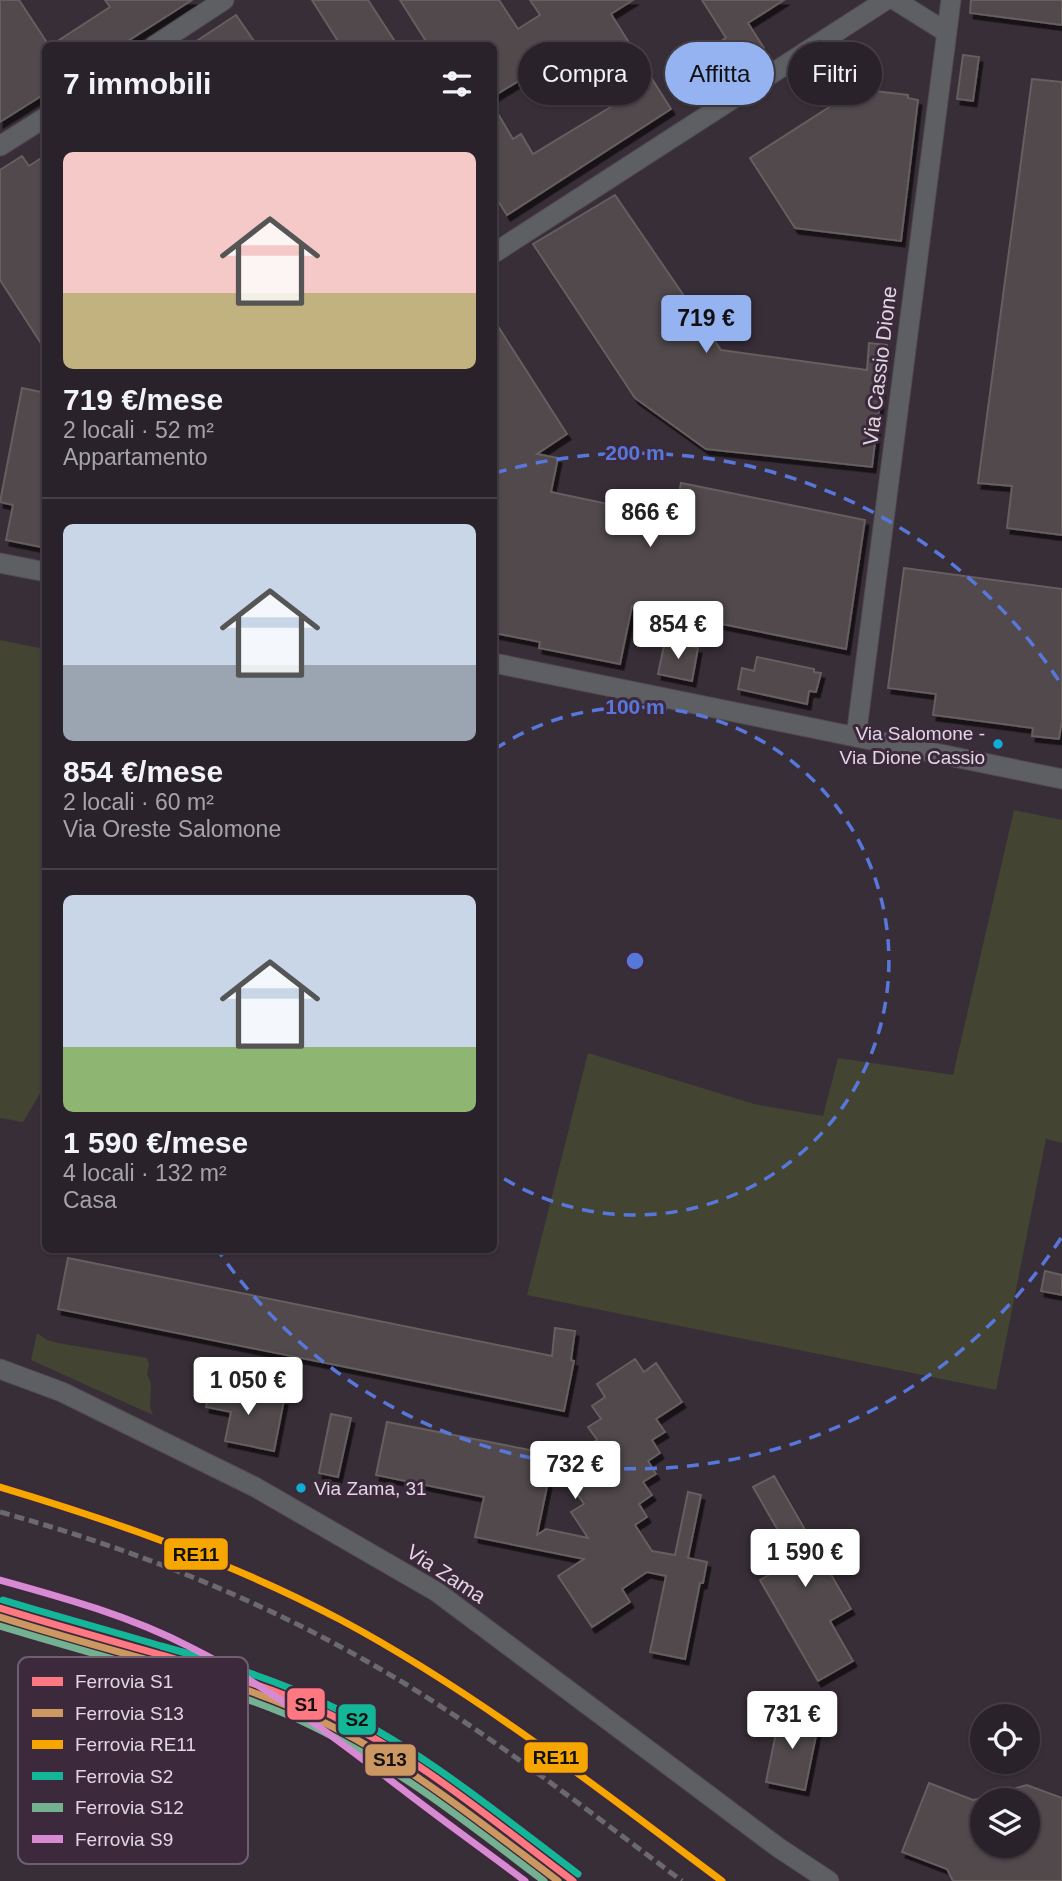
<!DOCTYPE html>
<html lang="it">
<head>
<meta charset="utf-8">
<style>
	:root { --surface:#2a222a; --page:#362f36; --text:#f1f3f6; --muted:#a5a4a8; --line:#463f47; --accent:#95b2f1 }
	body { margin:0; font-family:Arial,sans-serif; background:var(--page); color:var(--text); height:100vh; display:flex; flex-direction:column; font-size:26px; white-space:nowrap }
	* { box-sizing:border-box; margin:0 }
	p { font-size:23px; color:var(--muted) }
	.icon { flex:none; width:38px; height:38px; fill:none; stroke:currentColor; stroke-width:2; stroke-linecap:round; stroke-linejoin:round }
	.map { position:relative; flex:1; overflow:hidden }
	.side { position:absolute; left:42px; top:42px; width:455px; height:1211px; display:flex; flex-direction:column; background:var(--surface); border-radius:10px; box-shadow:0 2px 5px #0004,0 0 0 2px var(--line) }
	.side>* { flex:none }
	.banner { position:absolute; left:518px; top:42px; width:438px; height:63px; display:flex; gap:14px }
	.tools { position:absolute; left:970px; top:1704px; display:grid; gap:14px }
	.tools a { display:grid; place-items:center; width:70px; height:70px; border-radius:50%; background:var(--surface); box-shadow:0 2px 5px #0004,0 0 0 2px var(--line); font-size:35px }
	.price { position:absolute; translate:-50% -60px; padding:0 16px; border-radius:7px; background:#fff; color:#222; font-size:23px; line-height:46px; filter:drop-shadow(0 2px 4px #0008) }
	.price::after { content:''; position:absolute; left:50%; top:42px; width:21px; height:16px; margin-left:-10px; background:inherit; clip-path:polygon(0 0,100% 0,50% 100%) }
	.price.on { background:var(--accent); color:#111 }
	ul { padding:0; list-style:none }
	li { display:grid; align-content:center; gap:14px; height:371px; padding:0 21px }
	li+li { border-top:2px solid var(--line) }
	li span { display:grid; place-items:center; height:217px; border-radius:10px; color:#555 }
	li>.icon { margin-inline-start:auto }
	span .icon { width:126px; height:126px; fill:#fffc; stroke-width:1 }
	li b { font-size:30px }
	h2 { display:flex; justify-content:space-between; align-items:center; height:84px; padding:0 21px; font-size:30px }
	.chip { padding:0 24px; border-radius:32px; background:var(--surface); box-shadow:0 2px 5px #0004,0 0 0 2px var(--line); font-size:24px; line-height:63px }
	.chip.on { background:var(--accent); color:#111 }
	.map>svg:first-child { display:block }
	.green { fill:#434432 }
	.building { fill:#51484b; stroke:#665e5e; stroke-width:2; filter:url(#shadow) }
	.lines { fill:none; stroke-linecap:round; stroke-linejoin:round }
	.minor-casing { stroke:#524a52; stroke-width:21 }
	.minor { stroke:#5e5f62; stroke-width:19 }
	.rail { stroke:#6a696d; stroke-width:5; stroke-dasharray:10 5; stroke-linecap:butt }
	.rail-1-casing { stroke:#3c2a3c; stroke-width:12 }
	.rail-2-casing { stroke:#3c2a3c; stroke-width:12 }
	.rail-3-casing { stroke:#3c2a3c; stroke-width:12 }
	.rail-4-casing { stroke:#3c2a3c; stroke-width:12 }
	.rail-5-casing { stroke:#3c2a3c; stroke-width:12 }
	.rail-6-casing { stroke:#3c2a3c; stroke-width:12 }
	.rail-1 { stroke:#fd7880; stroke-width:7 }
	.rail-2 { stroke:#cc9760; stroke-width:7 }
	.rail-3 { stroke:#f7a600; stroke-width:7 }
	.rail-4 { stroke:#13b798; stroke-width:7 }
	.rail-5 { stroke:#73b191; stroke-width:7 }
	.rail-6 { stroke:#d789d2; stroke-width:7 }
	.ring { fill:none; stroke:#5877db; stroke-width:3.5; stroke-dasharray:12 9 }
	.bus-dot { fill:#0dafd3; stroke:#3c2a3c; stroke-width:2.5 }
	.labels { text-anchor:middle; stroke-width:6; stroke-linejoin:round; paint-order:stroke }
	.bus-label { font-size:19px; fill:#e1d6e1; stroke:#3c2a3c; text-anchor:end }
	.street-label { font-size:21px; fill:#e1d6e1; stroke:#3c2a3c }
	.key { fill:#3c2a3c; stroke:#6e5e6e; stroke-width:2 }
	.key-label { font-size:19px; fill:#e1d6e1 }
	.centre { fill:#5877db; stroke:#3c2a3c; stroke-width:3.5 }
	.ring-label { font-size:21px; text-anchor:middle; font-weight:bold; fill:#5877db; stroke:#3c2a3c; stroke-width:6; stroke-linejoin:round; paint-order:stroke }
	.line-badge { stroke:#3c2a3c; stroke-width:2.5 }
	.pale-badge-label { font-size:19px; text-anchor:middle; font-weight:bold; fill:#111 }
</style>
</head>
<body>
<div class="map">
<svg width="1062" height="1881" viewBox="0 0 1062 1881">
	<defs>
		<filter id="shadow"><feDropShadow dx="3.5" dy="5.5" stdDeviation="0" flood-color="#0009"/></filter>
	</defs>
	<rect width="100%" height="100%" fill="#382e38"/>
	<g class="green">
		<polygon points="0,640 44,649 45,654 45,1085 23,1122 0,1118"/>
		<polygon points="1014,810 1062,820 1062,1143 1046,1139 996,1390 527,1295 588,1053 754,1104 823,1116 838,1058 953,1075"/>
		<polygon points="37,1333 47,1340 58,1343 147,1358 149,1364 147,1374 151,1384 150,1407 153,1415 31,1360"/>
	</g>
	<g class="building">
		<polygon points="0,0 19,0 46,41 46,93 0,122"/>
		<polygon points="105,0 192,0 120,46 50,46 110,7"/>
		<polygon points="312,0 368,0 398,46 341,46"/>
		<polygon points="400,0 499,0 518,29 540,15 530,0 633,0 611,14 671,109 507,215 494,195 494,107 513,139 521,134 533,154 614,105 577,45 494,96 494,46 429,46"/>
		<polygon points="702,0 784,0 748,23 764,48 721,76 704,51 726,38"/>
		<polygon points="971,0 1062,0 1062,25 970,13"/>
		<polygon points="236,15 254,41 246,46 189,46"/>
		<polygon points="963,55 979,57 973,101 957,99"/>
		<polygon points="837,59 842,68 850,63 866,90 908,95 908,98 918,100 901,241 795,228 750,158 834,104 819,78 829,72 825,66"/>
		<polygon points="1032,79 1062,82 1062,535 1007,528 1012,486 978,483"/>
		<polygon points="46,155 46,351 0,280 0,170 22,156 29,166"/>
		<polygon points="615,195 721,350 867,370 869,343 887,345 872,467 706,449 635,398 533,244"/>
		<polygon points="494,320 567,434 537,454 558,458 551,492 674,518 681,483 865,520 846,649 632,606 620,664 539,648 540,642 494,633 494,594 498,570 494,569"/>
		<polygon points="22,388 46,393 46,548 6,540 13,505 0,502"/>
		<polygon points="904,568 1062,589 1062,720 1059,739 1032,736 1033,728 933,715 936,694 888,688"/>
		<polygon points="665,641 698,648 692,681 658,674"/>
		<polygon points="757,657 814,669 814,672 821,673 816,692 809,691 807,704 738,689 742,668 754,671"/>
		<polygon points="68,1258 552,1356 555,1328 575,1331 571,1360 574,1361 564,1411 58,1309"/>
		<polygon points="1045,1271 1062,1275 1062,1295 1041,1291"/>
		<polygon points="635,1359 644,1372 656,1363 682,1402 656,1419 665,1432 652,1440 660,1453 648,1461 656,1474 643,1482 652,1495 639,1504 647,1517 635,1525 652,1551 675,1555 688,1492 701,1495 688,1558 707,1562 703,1583 700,1583 685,1659 650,1652 666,1576 647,1572 622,1589 630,1602 592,1627 558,1576 584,1559 475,1537 484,1497 376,1475 387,1422 540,1452 534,1479 548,1482 537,1535 546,1529 588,1538 571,1512 584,1504 575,1491 588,1482 579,1470 592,1461 584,1448 597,1440 588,1427 601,1419 592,1406 605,1397 597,1384"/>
		<polygon points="210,1385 284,1400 274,1451 225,1441 231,1412 206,1407"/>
		<polygon points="331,1414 351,1418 338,1477 319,1473"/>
		<polygon points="774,1476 851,1609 830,1621 853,1661 818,1681 760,1580 795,1560 753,1487"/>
		<polygon points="780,1713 819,1721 805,1790 766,1782"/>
		<polygon points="929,1783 973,1800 982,1798 982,1846 1027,1846 1027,1801 985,1801 985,1797 1027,1785 1062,1798 1062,1881 953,1881 947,1869 902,1852"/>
	</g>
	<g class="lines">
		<defs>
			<g id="minor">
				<polyline points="895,0 946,32"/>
				<polyline points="154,46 224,0"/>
				<polyline points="0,146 46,117"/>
				<polyline points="494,253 886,0"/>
				<polyline points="0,563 46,572"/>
				<polyline points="494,663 1062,779"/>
				<polyline points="856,737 951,0"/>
				<polyline points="0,1369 62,1392 255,1487 437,1592 779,1848 829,1881"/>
			</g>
		</defs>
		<use href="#minor" class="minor-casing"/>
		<use href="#minor" class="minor"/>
		<path class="rail" d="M0,1512c134,37 262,88 382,158 106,62 202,138 300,211"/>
		<defs>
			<path id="rail-1" d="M0,1608c52,16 105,31 158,46 54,16 109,32 160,55 94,43 174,111 255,172"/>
			<path id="rail-2" d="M0,1617c54,17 108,32 163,47 52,15 105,31 154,55 88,42 164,104 241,162"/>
			<path id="rail-3" d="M0,1487c117,35 233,76 341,133 136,73 258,169 381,261"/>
			<path id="rail-4" d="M3,1600c52,16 105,30 158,46 55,15 110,32 161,56 94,43 174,110 256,172"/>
			<path id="rail-5" d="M0,1626c53,16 106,31 159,46 52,15 106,31 155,55 84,40 156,98 230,154"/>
			<path id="rail-6" d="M0,1580c65,18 130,36 190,67 77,38 144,90 212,142 40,31 82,61 123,92"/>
		</defs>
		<use href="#rail-1" class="rail-1-casing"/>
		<use href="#rail-2" class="rail-2-casing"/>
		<use href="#rail-3" class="rail-3-casing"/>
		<use href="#rail-4" class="rail-4-casing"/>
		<use href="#rail-5" class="rail-5-casing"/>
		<use href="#rail-6" class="rail-6-casing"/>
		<use href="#rail-1" class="rail-1"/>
		<use href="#rail-2" class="rail-2"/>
		<use href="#rail-3" class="rail-3"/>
		<use href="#rail-4" class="rail-4"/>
		<use href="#rail-5" class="rail-5"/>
		<use href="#rail-6" class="rail-6"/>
	</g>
	<g class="ring">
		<path d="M495 749A254 254 0 1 1 495 1173"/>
		<path d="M1061 1238A508 508 0 0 1 219 1252M495 473A508 508 0 0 1 1061 684"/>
	</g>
	<g class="bus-dot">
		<circle cx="998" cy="744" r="6"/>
		<circle cx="301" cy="1488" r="6"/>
	</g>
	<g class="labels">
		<g class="bus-label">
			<text x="985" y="740">Via Salomone -<tspan x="985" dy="24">Via Dione Cassio</tspan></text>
			<text x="314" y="1495" text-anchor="start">Via Zama, 31</text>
		</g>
		<g class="street-label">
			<text transform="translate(880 366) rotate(-83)" y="7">Via Cassio Dione</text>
			<text transform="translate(446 1574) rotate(33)" y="7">Via Zama</text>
		</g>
	</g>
	<rect x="18" y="1657" width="230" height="207" rx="10" class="key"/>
	<rect x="32" y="1677" width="31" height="9" fill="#fd7880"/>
	<rect x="32" y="1709" width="31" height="8" fill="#cc9760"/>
	<rect x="32" y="1740" width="31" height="9" fill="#f7a600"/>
	<rect x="32" y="1772" width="31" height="8" fill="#13b798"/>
	<rect x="32" y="1803" width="31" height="9" fill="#73b191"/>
	<rect x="32" y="1835" width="31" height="8" fill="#d789d2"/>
	<g class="key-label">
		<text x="75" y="1688">Ferrovia S1</text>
		<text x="75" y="1720">Ferrovia S13</text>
		<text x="75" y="1751">Ferrovia RE11</text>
		<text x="75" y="1783">Ferrovia S2</text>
		<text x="75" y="1814">Ferrovia S12</text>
		<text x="75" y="1846">Ferrovia S9</text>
	</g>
	<circle cx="635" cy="961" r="10" class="centre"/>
	<g class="ring-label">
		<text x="635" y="460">200 m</text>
		<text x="635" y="714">100 m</text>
	</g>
	<g class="line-badge">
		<rect x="163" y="1537" width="66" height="34" rx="7" fill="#f7a600"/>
		<rect x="286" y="1687" width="40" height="34" rx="7" fill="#fd7880"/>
		<rect x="337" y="1703" width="40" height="33" rx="7" fill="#13b798"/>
		<rect x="523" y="1741" width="66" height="33" rx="7" fill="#f7a600"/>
		<rect x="364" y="1743" width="53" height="34" rx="7" fill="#cc9760"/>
	</g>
	<g class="pale-badge-label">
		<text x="196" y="1561">RE11</text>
		<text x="306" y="1711">S1</text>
		<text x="357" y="1726">S2</text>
		<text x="556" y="1764">RE11</text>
		<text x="390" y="1766">S13</text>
	</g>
</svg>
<div class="tools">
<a><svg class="icon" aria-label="locate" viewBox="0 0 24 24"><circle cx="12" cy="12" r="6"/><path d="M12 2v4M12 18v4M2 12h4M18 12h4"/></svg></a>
<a><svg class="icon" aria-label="layers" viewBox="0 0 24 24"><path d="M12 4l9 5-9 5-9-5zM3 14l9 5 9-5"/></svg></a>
</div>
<b class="price on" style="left:706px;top:355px">719 €</b>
<b class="price" style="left:650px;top:549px">866 €</b>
<b class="price" style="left:678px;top:661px">854 €</b>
<b class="price" style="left:248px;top:1417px">1 050 €</b>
<b class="price" style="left:575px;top:1501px">732 €</b>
<b class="price" style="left:805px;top:1589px">1 590 €</b>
<b class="price" style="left:792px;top:1751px">731 €</b>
<div class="banner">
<a class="chip">Compra</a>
<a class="chip on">Affitta</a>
<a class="chip">Filtri</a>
</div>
<section class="side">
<h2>7 immobili<svg class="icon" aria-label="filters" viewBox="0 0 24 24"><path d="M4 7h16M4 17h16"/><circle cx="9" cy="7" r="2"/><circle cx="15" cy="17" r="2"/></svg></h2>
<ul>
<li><span style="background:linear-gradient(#f6c9c9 65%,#c2b280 0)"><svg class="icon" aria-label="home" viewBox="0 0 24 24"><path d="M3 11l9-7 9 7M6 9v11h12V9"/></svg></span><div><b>719 €/mese</b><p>2 locali · 52 m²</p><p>Appartamento</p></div></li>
<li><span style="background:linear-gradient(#c9d6e8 65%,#9aa5b1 0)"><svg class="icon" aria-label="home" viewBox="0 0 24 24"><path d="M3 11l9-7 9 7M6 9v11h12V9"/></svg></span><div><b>854 €/mese</b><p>2 locali · 60 m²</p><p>Via Oreste Salomone</p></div></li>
<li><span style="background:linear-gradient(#c9d6e8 70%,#8fb573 0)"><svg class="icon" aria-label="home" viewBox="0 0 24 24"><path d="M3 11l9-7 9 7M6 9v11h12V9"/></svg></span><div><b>1 590 €/mese</b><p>4 locali · 132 m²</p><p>Casa</p></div></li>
</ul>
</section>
</div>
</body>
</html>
